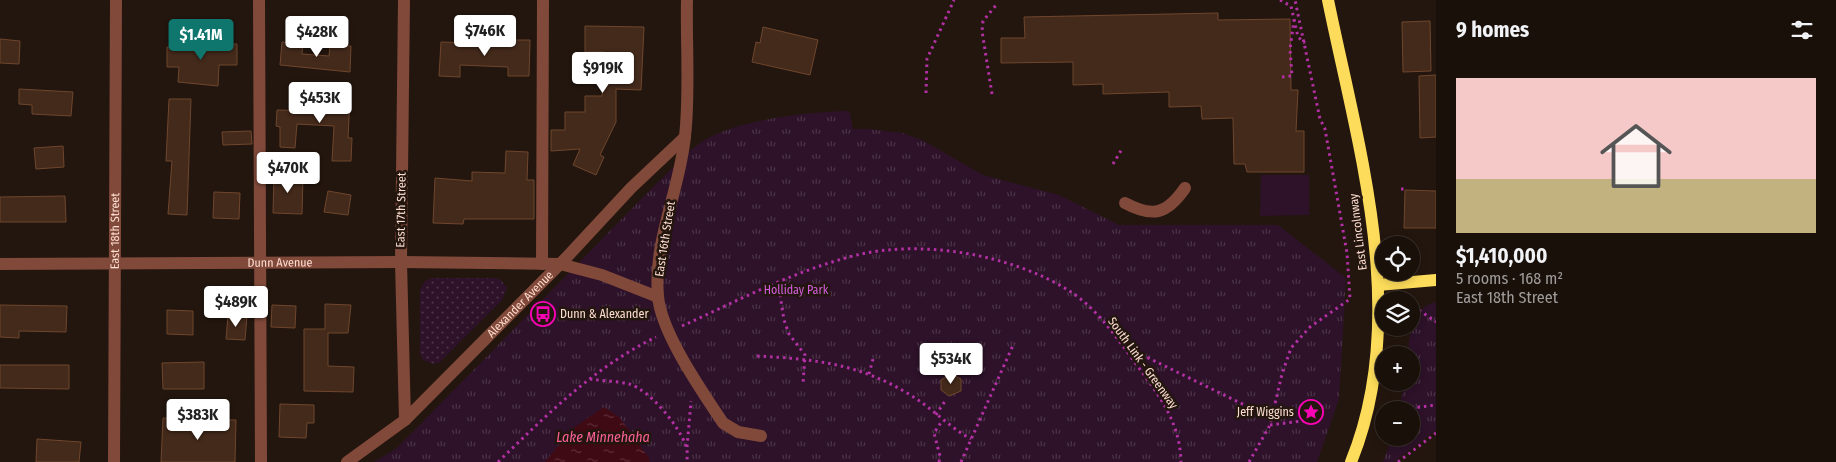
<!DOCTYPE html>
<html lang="en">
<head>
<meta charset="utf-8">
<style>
	:root { --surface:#1a100a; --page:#271e18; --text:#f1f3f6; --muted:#9f9d9c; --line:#38302b; --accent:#0f766e }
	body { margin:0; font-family:"Fira Sans Condensed",sans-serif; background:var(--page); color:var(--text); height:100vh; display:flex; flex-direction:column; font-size:19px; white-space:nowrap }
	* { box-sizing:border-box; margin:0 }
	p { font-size:16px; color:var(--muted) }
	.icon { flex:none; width:28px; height:28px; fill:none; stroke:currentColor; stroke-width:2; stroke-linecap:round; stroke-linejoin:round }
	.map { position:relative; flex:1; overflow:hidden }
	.sheet { display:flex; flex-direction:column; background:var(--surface); width:400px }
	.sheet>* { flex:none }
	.buttons { position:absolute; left:1375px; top:236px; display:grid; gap:10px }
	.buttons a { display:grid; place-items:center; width:45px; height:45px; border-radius:50%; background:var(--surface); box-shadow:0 2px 8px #0003,0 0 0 1px var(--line); font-size:25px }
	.price { position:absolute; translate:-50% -42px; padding:0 11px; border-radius:5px; background:#fff; color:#222; font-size:16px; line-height:32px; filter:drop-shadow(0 1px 2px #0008) }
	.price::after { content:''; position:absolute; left:50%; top:30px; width:15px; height:11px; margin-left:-8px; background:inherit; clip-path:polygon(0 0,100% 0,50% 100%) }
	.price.active { background:var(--accent); color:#fff }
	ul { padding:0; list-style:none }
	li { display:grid; align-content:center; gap:10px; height:265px; padding:0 20px }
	li span { display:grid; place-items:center; height:155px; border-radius:0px; color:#555 }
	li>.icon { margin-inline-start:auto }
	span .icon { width:90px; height:90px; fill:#fffc; stroke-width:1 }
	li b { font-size:21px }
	h2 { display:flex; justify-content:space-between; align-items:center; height:60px; padding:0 20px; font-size:21px }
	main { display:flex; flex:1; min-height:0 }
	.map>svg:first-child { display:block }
	.grass { fill:#2d1229 }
	.park { fill:url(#park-tufts) }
	.garden { fill:url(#garden-dots) }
	.water { fill:url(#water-ripples) }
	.building { fill:#442a1b; stroke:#6f462d }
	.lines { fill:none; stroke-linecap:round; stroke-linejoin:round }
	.path { stroke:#b330a4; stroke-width:3; stroke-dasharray:2.5 4; stroke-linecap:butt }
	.minor { stroke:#81493a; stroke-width:12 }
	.major { stroke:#fcdc5a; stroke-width:12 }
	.labels { text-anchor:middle; stroke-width:5; stroke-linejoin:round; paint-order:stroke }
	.street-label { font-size:12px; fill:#feded1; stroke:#23160e }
	.park-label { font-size:12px; fill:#d45edd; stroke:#23160e }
	.poi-label { font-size:12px; fill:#feded1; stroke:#23160e; text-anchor:start }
	.water-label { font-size:14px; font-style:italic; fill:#fc6199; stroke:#23160e }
</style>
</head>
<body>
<main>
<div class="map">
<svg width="1436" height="462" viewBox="0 0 1436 462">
	<defs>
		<pattern id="park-tufts" width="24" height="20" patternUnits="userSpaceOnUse" patternTransform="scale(1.25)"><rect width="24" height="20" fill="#2d1229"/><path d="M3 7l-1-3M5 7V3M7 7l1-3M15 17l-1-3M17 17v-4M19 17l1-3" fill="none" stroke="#4c3447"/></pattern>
		<pattern id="garden-dots" width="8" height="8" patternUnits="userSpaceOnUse" patternTransform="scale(1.25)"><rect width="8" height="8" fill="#2d1229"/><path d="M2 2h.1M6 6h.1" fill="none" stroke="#4c3447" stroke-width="1.8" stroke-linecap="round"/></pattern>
		<pattern id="water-ripples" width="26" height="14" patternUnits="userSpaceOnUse" patternTransform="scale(1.25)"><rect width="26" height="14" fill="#400a15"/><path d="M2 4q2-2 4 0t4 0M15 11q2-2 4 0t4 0" fill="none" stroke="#5d2d36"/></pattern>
	</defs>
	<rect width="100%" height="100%" fill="#23160e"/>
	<polygon class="grass" points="1261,175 1309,175 1309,215 1260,216"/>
	<g class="park">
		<path d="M849,111l4,18h14l36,4 19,7 61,35 76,20 60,30h159l68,53 -7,121 -22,63h-943l23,-14 260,-265c13,-12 25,-26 39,-37 33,-26 111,-34 153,-35z"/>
		<path d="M1436,302v128l-42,32h-11l9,-24h19v-28h-12l5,-27 7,-1v-27h-3c2,-23 2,-46 28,-53z"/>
	</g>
	<polygon class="garden" points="432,278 495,278 501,280 507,288 502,300 440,362 434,364 423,360 420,354 420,290 425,281"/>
	<polygon class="water" points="604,407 620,418 649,458 650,462 545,462 572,429"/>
	<g class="building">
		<polygon points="1218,13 1218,20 1290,19 1291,90 1298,90 1296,131 1304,131 1304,172 1247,172 1245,164 1234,164 1233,118 1202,119 1201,106 1169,107 1169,92 1103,94 1103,84 1073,85 1073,62 1001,63 1001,38 1025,38 1024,17"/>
		<polygon points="1430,21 1431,71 1403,72 1402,22"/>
		<polygon points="585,26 644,27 641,90 616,89 616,122 600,155 604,157 596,175 573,165 580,149 551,151 551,130 565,130 565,112 585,112 585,96 602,96 604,52 585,52"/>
		<polygon points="763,27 818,40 810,75 752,62 756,42 760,43"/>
		<polygon points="0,39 20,41 19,64 0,63"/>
		<polygon points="508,40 530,40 529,76 508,76 508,67 460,65 460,77 439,76 441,42 508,44"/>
		<polygon points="282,42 303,44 302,54 329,56 330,45 351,46 350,72 280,65"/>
		<polygon points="170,43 237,44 237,65 219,65 218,86 178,82 179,67 167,67 167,47 170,47"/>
		<polygon points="1436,75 1436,137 1420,138 1419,76"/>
		<polygon points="19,89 73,92 71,116 32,114 32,105 19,104"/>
		<polygon points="313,96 350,98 348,138 352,138 351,161 332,161 334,126 297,124 295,148 280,147 280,127 276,126 277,110 312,111"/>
		<polygon points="169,99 191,99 187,215 168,214 172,161 166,161"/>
		<polygon points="251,131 252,144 223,145 222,132"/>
		<polygon points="63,146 64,167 36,169 34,148"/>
		<polygon points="506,151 528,152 527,180 534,180 534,219 464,219 463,224 433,223 435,178 472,181 472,172 505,173"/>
		<polygon points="274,175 303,176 302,214 273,213"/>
		<polygon points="1405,190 1436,191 1436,228 1404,228"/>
		<polygon points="328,191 351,195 348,215 324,212"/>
		<polygon points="214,192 240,193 239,219 213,218"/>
		<polygon points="65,196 66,222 0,222 0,197"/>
		<polygon points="325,304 351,305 348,333 328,333 328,366 354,367 353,392 304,391 304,329 325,329"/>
		<polygon points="0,305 67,306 66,332 19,331 19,338 0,337"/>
		<polygon points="272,305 296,306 295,328 271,327"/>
		<polygon points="167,310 193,311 193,335 167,334"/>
		<polygon points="228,315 247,316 245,340 226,339"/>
		<polygon points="204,362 204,389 163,389 162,363"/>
		<polygon points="0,365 69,365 69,389 0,388"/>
		<polygon points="951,374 961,379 961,391 949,396 941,390 941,380"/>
		<polygon points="280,404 314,405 314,423 307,423 306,438 279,437"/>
		<polygon points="163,418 236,420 235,462 161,462"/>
		<polygon points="37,439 81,442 79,462 36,462"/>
	</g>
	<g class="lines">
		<g class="path">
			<polyline points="1280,0 1291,6 1298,37 1305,43"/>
			<polyline points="1282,77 1292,76 1290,49 1294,20"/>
			<polyline points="926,93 927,59 954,0"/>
			<polyline points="992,94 982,31 983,21 997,4"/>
			<polyline points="1113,164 1122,149"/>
			<polyline points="1401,189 1405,189"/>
			<polyline points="778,282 784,320 789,334 805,355 803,384"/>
			<polyline points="1419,310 1436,322"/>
			<path d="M682,326c57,-26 114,-56 175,-71 66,-16 157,0 214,37 23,15 41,39 57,61 25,35 52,64 53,109"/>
			<polyline points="1124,346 1271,418"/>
			<path d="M757,356c58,3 104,8 155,40 21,13 37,31 59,43"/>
			<polyline points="869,374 873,359"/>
			<path d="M590,379c12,2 27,2 39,5 21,6 50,42 57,62 2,5 1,11 1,16"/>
			<polyline points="1411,408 1436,405"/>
			<polyline points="936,415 945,401"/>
			<polyline points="1270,425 1310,420"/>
			<polyline points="687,447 691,401"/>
			<path d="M498,462c50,-48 95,-94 158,-125"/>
			<polyline points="939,462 940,456 934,433 942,421"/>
			<polyline points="961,462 1014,343"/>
			<polyline points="1249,462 1270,425 1282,374 1291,348 1310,327 1350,299 1347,253 1325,129 1320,119 1295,0"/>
			<polyline points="1398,462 1436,433"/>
		</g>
		<g class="minor">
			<polyline points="259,0 261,462"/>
			<polyline points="404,0 401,262 405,420"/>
			<path d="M687,0c-1,43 3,94 -2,136 -5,54 -32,105 -27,160 3,37 44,95 65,127l15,9 23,4"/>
			<path d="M1125,203c28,15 42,11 60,-15"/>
			<path id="s1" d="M0,264l401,-2 159,2 42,11 56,22"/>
			<polyline points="542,264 543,0"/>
			<path id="s2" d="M114,462l2,-462"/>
			<path id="s3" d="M347,462l58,-42 160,-161 66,-71 54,-51"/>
		</g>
		<g class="major">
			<path d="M1328,0c30,147 83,316 23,462"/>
			<polyline points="1378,285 1436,280"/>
		</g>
	</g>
	<defs>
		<symbol id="bus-ring" viewBox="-11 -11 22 22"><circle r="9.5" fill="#23160e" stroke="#f804b4" stroke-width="1.5"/><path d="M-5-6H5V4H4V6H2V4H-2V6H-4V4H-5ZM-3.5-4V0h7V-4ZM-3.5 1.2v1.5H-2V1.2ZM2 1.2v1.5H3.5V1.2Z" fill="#f804b4"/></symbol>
		<symbol id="sight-ring" viewBox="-11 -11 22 22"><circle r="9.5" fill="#23160e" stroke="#f804b4" stroke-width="1.5"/><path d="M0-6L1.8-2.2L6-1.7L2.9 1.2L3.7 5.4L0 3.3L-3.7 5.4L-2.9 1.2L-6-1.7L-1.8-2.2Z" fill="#f804b4"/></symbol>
	</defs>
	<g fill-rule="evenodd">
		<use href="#bus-ring" x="529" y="300" width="28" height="28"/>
		<use href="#sight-ring" x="1297" y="398" width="28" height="28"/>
	</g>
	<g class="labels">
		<g class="street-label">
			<text transform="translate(401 210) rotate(-89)" y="4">East 17th Street</text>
			<text dy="4" stroke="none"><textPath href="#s2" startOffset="231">East 18th Street</textPath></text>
			<text transform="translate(1358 232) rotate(-97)" y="4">East Lincolnway</text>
			<text transform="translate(665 239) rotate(-81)" y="4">East 16th Street</text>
			<text dy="4" stroke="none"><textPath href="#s1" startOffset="280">Dunn Avenue</textPath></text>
			<text dy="4" stroke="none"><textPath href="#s3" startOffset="235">Alexander Avenue</textPath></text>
			<text transform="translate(1143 363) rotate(54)" y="4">South Link - Greenway</text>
		</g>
		<g class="park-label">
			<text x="796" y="294">Holliday Park</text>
		</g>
		<g class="poi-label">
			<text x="560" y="318">Dunn &amp; Alexander</text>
			<text x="1294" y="416" text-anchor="end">Jeff Wiggins</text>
		</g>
		<g class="water-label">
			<text x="603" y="442">Lake Minnehaha</text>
		</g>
	</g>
</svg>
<div class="buttons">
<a><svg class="icon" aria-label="locate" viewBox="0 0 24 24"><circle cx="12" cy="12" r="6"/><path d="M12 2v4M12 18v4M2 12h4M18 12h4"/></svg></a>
<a><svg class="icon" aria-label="layers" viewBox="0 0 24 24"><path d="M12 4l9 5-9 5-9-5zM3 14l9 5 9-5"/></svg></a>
<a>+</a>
<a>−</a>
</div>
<b class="price" style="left:485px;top:57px">$746K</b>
<b class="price" style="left:317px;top:58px">$428K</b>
<b class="price active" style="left:201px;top:61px">$1.41M</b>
<b class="price" style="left:603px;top:94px">$919K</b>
<b class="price" style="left:320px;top:124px">$453K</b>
<b class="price" style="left:288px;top:194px">$470K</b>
<b class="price" style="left:236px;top:328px">$489K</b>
<b class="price" style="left:951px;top:385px">$534K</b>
<b class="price" style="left:198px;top:441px">$383K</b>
</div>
<section class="sheet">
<h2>9 homes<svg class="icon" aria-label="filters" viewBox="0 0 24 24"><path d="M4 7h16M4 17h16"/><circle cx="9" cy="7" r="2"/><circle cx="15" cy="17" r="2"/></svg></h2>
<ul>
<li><span style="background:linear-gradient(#f6c9c9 65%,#c2b280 0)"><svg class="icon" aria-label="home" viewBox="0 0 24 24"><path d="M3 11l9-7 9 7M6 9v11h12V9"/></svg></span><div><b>$1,410,000</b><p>5 rooms · 168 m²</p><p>East 18th Street</p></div></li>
</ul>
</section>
</main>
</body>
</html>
